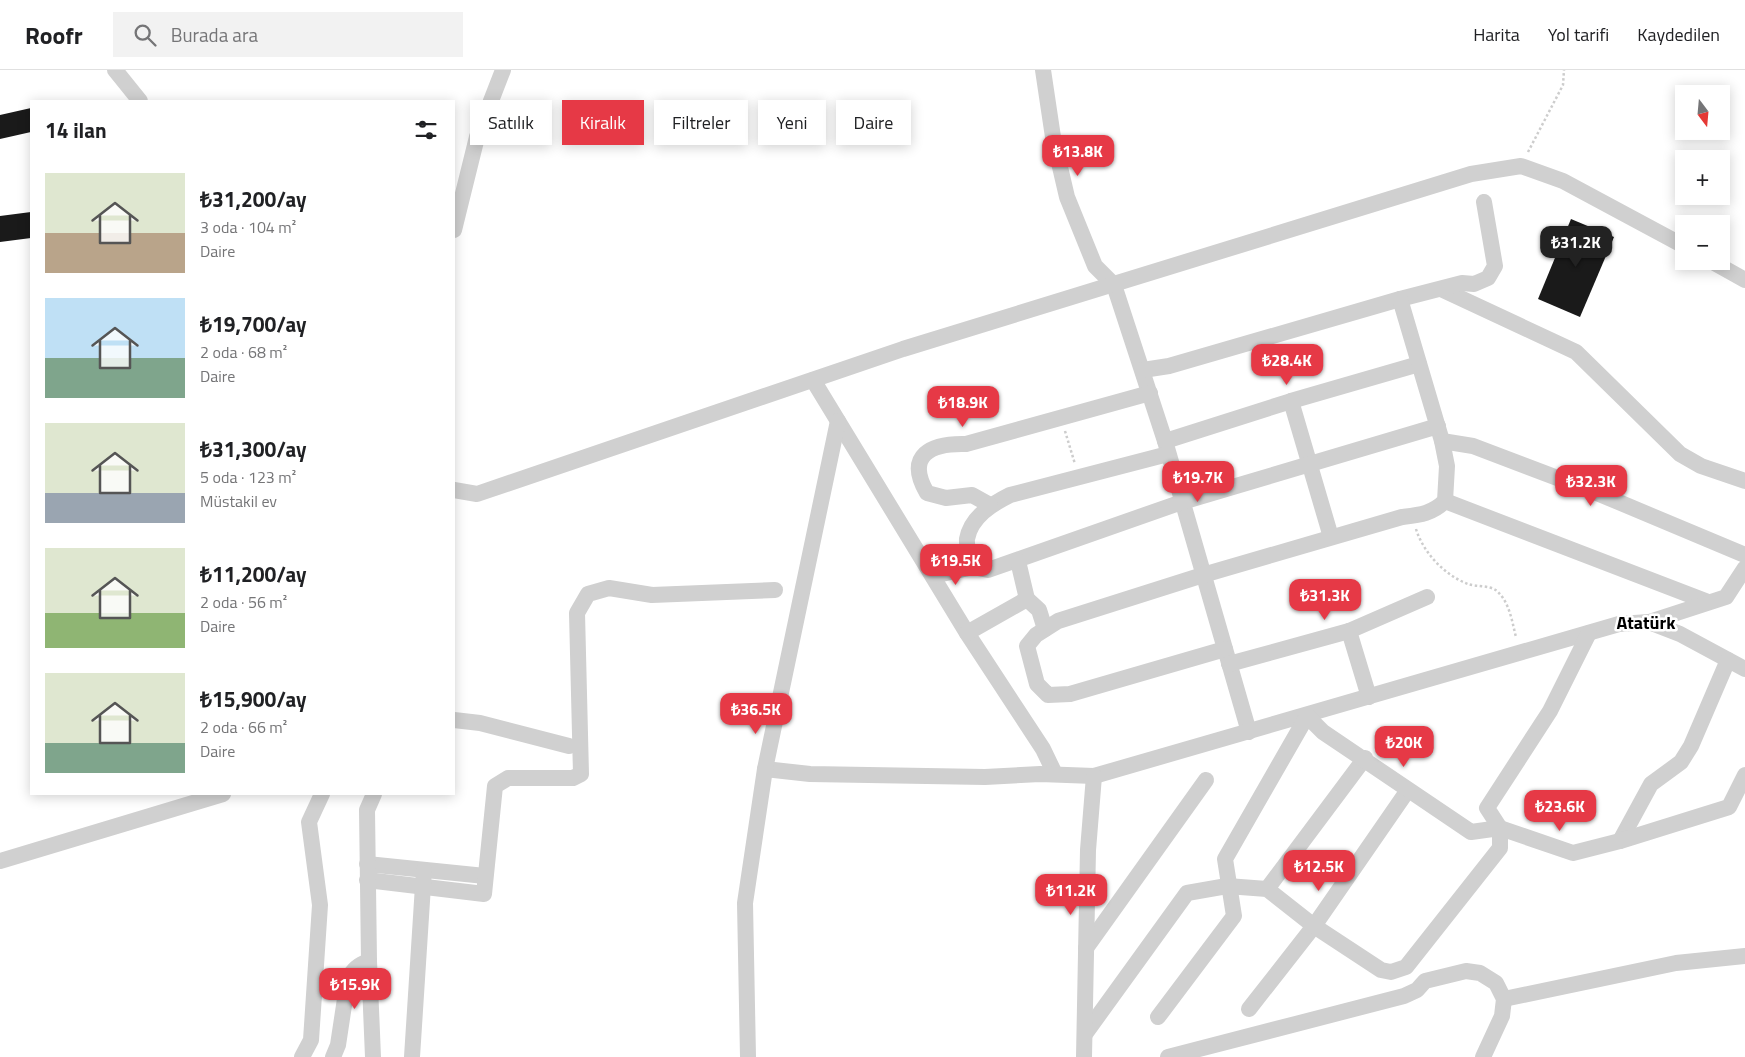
<!DOCTYPE html>
<html lang="tr">
<head>
<meta charset="utf-8">
<style>
	:root { --surface:#fff; --page:#f2f2f2; --text:#202124; --muted:#757577; --line:#e0e0e0; --accent:#e63946 }
	body { margin:0; font-family:"Titillium Web",sans-serif; background:var(--page); color:var(--text); height:100vh; display:flex; flex-direction:column; font-size:19px; white-space:nowrap }
	* { box-sizing:border-box; margin:0 }
	p { font-size:16px; color:var(--muted) }
	.icon { flex:none; width:28px; height:28px; fill:none; stroke:currentColor; stroke-width:2; stroke-linecap:round; stroke-linejoin:round }
	.map { position:relative; flex:1; overflow:hidden }
	.panel { position:absolute; left:30px; top:30px; width:425px; height:695px; display:flex; flex-direction:column; background:var(--surface); border-radius:0px; box-shadow:0 2px 12px #0003 }
	.panel>* { flex:none }
	.banner { position:absolute; left:470px; top:30px; width:475px; height:45px; display:flex; gap:10px }
	.needle { width:32px; rotate:164deg }
	.fabs { position:absolute; left:1675px; top:15px; display:grid; gap:10px }
	.fabs a { display:grid; place-items:center; width:55px; height:55px; border-radius:0px; background:var(--surface); box-shadow:0 2px 12px #0003; font-size:25px }
	.price { position:absolute; translate:-50% -42px; padding:0 11px; border-radius:10px; background:var(--accent); color:#fff; font-size:16px; line-height:32px; filter:drop-shadow(0 1px 2px #0008) }
	.price::after { content:''; position:absolute; left:50%; top:30px; width:15px; height:11px; margin-left:-8px; background:inherit; clip-path:polygon(0 0,100% 0,50% 100%) }
	.price.selected { background:#222; color:#fff }
	ul { padding:0; list-style:none }
	li { display:flex; align-items:center; gap:15px; height:125px; padding:0 15px }
	li span { display:grid; place-items:center; flex:none; width:140px; height:100px; border-radius:0px; color:#555 }
	li>.icon { margin-inline-start:auto }
	span .icon { width:60px; height:60px; fill:#fffc; stroke-width:1 }
	li b { font-size:21px }
	h2 { display:flex; justify-content:space-between; align-items:center; height:60px; padding:0 15px; font-size:21px }
	.pill { padding:0 18px; border-radius:0px; background:var(--surface); box-shadow:0 2px 12px #0003; font-size:18px; line-height:45px }
	.pill.selected { background:var(--accent); color:#fff }
	header { display:flex; align-items:center; gap:30px; box-sizing:border-box; height:70px; padding:0 25px; background:var(--surface); border-bottom:1px solid var(--line) }
	header strong { font-size:24px }
	nav { display:flex; gap:28px; margin-inline-start:auto; font-size:18px }
	.search { width:350px; height:45px; background:var(--page); display:flex; align-items:center; gap:12px; box-sizing:border-box; padding:0 18px; border-radius:0px; color:var(--muted); font-size:19px }
	.map>svg:first-child { display:block }
	.building { fill:#1a1a1a }
	.lines { fill:none; stroke-linecap:round; stroke-linejoin:round }
	.path { stroke:#cdcdcd; stroke-width:2.5; stroke-dasharray:2.5 2.5; stroke-linecap:butt }
	.minor { stroke:#d0d0d0; stroke-width:16 }
	.labels { text-anchor:middle; stroke-width:5; stroke-linejoin:round; paint-order:stroke }
	.district-label { font-size:18px; font-weight:bold; fill:#000; stroke:#fff }
</style>
</head>
<body>
<header>
<strong>Roofr</strong>
<div class="search"><svg class="icon" aria-label="search" viewBox="0 0 24 24"><circle cx="10" cy="10" r="6"/><path d="M15 15l6 6"/></svg>Burada ara</div>
<nav><a>Harita</a><a>Yol tarifi</a><a>Kaydedilen</a></nav>
</header>
<div class="map">
<svg width="1745" height="987" viewBox="0 0 1745 987">
	<rect width="100%" height="100%" fill="#fff"/>
	<g class="building">
		<polygon points="31,38 31,62 0,69 0,45"/>
		<polygon points="31,142 31,168 0,172 0,146"/>
		<polygon points="1571,149 1614,167 1580,247 1538,229"/>
	</g>
	<g class="lines">
		<g class="path">
			<polyline points="1528,82 1563,15 1564,0"/>
			<polyline points="1065,361 1075,394"/>
			<path d="M1416,459c7,23 28,46 52,55 8,3 22,1 29,7 13,12 15,31 19,46"/>
		</g>
		<g class="minor">
			<polyline points="115,0 140,31"/>
			<polyline points="1043,0 1053,67 1067,127 1095,196 1114,215 1165,371 1249,662"/>
			<polyline points="454,160 477,67 503,0"/>
			<polyline points="1711,191 1745,210"/>
			<polyline points="1441,219 1576,282 1680,384 1701,396 1745,411"/>
			<polyline points="1143,300 1169,296 1400,229 1462,213 1474,214 1488,208 1495,196 1484,132"/>
			<polyline points="813,310 967,563 1043,679 1055,704"/>
			<polyline points="1291,331 1331,467"/>
			<polyline points="1165,371 1291,331 1419,294"/>
			<polyline points="1442,371 1473,376 1597,423 1745,485"/>
			<path d="M1168,384l-158,41c-18,9 -39,22 -43,44 -1,8 4,20 6,28l15,3 194,-68 256,-76"/>
			<polyline points="454,420 477,424 903,279 1471,104 1521,96 1563,111 1684,176"/>
			<polyline points="1445,431 1708,532"/>
			<path d="M990,435l-18,-10 -26,3 -19,-5c-22,-38 4,-50 39,-49l184,-51"/>
			<polyline points="933,506 973,497"/>
			<polyline points="1027,529 1039,540 1045,559"/>
			<polyline points="1649,552 1680,564 1745,599"/>
			<polyline points="1349,561 1369,627"/>
			<polyline points="967,563 1027,529 1018,491"/>
			<path d="M1225,579l-155,45 -22,1 -11,-11 -10,-38 9,-11 22,-14 145,-46 199,-58c17,-2 30,-3 43,-16l2,-35 -5,-25 -42,-142"/>
			<polyline points="1229,594 1349,561 1427,527"/>
			<polyline points="454,650 480,653 569,676"/>
			<polyline points="765,699 810,704 985,707 1040,704 1094,706 1619,554 1649,552 1726,527 1745,498"/>
			<polyline points="1620,771 1651,714 1681,692 1691,676 1728,590"/>
			<polyline points="0,791 223,724"/>
			<polyline points="367,794 485,806"/>
			<polyline points="367,810 484,824 495,716 508,708 573,708 581,704 577,543 588,524 609,518 652,525 775,520"/>
			<polyline points="1267,819 1365,688"/>
			<polyline points="1086,878 1206,710"/>
			<polyline points="369,891 373,987"/>
			<polyline points="1504,929 1676,893 1745,886"/>
			<polyline points="1249,939 1314,856 1408,720"/>
			<polyline points="1158,947 1234,846 1225,789 1307,646 1323,662 1471,762 1500,758 1573,783 1620,771 1729,737 1745,705"/>
			<polyline points="1085,964 1187,823 1227,816 1267,819 1314,856 1381,900 1391,902 1406,897 1500,778 1500,758 1487,738 1550,641 1589,563"/>
			<polyline points="302,987 311,970 320,835 309,752 322,724"/>
			<path d="M333,987l5,-12 10,-66c5,-10 10,-14 21,-18l-2,-151 7,-16"/>
			<polyline points="412,987 424,800"/>
			<polyline points="748,987 745,833 765,699 838,351"/>
			<polyline points="1084,987 1088,780 1094,706"/>
			<polyline points="1168,987 1404,926 1417,920 1425,911 1466,901 1480,903 1496,913 1504,929 1502,946 1483,987"/>
		</g>
	</g>
	<g class="labels">
		<g class="district-label">
			<text x="1646" y="559">Atatürk</text>
		</g>
	</g>
</svg>
<div class="fabs">
<a><svg class="needle" viewBox="-14 -14 28 28"><path d="M0-13l5 13h-10z" fill="#e53935"/><path d="M0 13l5-13h-10z" fill="#757577"/></svg></a>
<a>+</a>
<a>−</a>
</div>
<b class="price" style="left:1078px;top:107px">₺13.8K</b>
<b class="price selected" style="left:1576px;top:198px">₺31.2K</b>
<b class="price" style="left:1287px;top:316px">₺28.4K</b>
<b class="price" style="left:963px;top:358px">₺18.9K</b>
<b class="price" style="left:1198px;top:433px">₺19.7K</b>
<b class="price" style="left:1591px;top:437px">₺32.3K</b>
<b class="price" style="left:956px;top:516px">₺19.5K</b>
<b class="price" style="left:1325px;top:551px">₺31.3K</b>
<b class="price" style="left:756px;top:665px">₺36.5K</b>
<b class="price" style="left:1404px;top:698px">₺20K</b>
<b class="price" style="left:1560px;top:762px">₺23.6K</b>
<b class="price" style="left:1319px;top:822px">₺12.5K</b>
<b class="price" style="left:1071px;top:846px">₺11.2K</b>
<b class="price" style="left:355px;top:940px">₺15.9K</b>
<div class="banner">
<a class="pill">Satılık</a>
<a class="pill selected">Kiralık</a>
<a class="pill">Filtreler</a>
<a class="pill">Yeni</a>
<a class="pill">Daire</a>
</div>
<section class="panel">
<h2>14 ilan<svg class="icon" aria-label="filters" viewBox="0 0 24 24"><path d="M4 7h16M4 17h16"/><circle cx="9" cy="7" r="2"/><circle cx="15" cy="17" r="2"/></svg></h2>
<ul>
<li><span style="background:linear-gradient(#dfe7d0 60%,#b9a48a 0)"><svg class="icon" aria-label="home" viewBox="0 0 24 24"><path d="M3 11l9-7 9 7M6 9v11h12V9"/></svg></span><div><b>₺31,200/ay</b><p>3 oda · 104 m²</p><p>Daire</p></div></li>
<li><span style="background:linear-gradient(#bfe0f5 60%,#7fa58c 0)"><svg class="icon" aria-label="home" viewBox="0 0 24 24"><path d="M3 11l9-7 9 7M6 9v11h12V9"/></svg></span><div><b>₺19,700/ay</b><p>2 oda · 68 m²</p><p>Daire</p></div></li>
<li><span style="background:linear-gradient(#dfe7d0 70%,#9aa5b1 0)"><svg class="icon" aria-label="home" viewBox="0 0 24 24"><path d="M3 11l9-7 9 7M6 9v11h12V9"/></svg></span><div><b>₺31,300/ay</b><p>5 oda · 123 m²</p><p>Müstakil ev</p></div></li>
<li><span style="background:linear-gradient(#dfe7d0 65%,#8fb573 0)"><svg class="icon" aria-label="home" viewBox="0 0 24 24"><path d="M3 11l9-7 9 7M6 9v11h12V9"/></svg></span><div><b>₺11,200/ay</b><p>2 oda · 56 m²</p><p>Daire</p></div></li>
<li><span style="background:linear-gradient(#dfe7d0 70%,#7fa58c 0)"><svg class="icon" aria-label="home" viewBox="0 0 24 24"><path d="M3 11l9-7 9 7M6 9v11h12V9"/></svg></span><div><b>₺15,900/ay</b><p>2 oda · 66 m²</p><p>Daire</p></div></li>
</ul>
</section>
</div>
</body>
</html>
